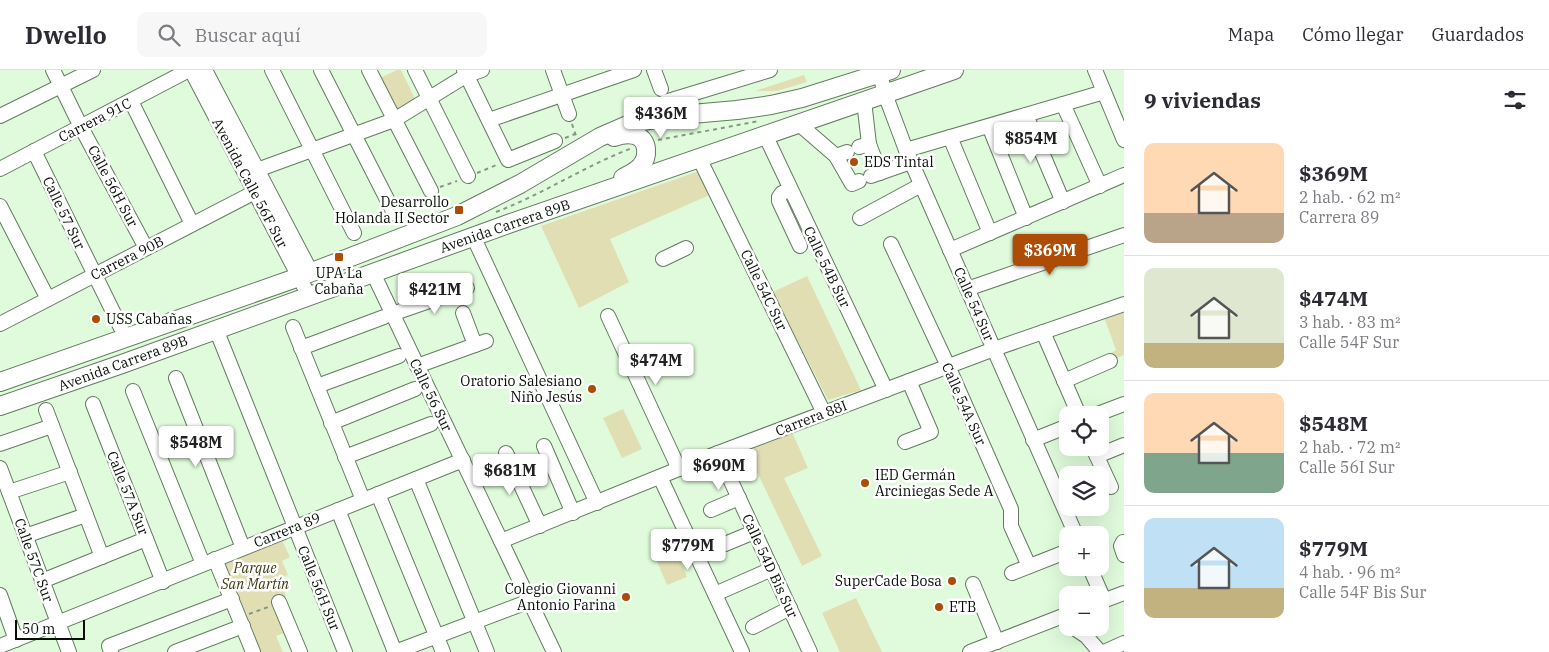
<!DOCTYPE html>
<html lang="es">
<head>
<meta charset="utf-8">
<style>
	:root { --surface:#fff; --page:#f7f7f7; --text:#2b2b33; --muted:#7c7c81; --line:#e1e1e2; --accent:#ad4c04 }
	body { margin:0; font-family:"IBM Plex Serif",serif; background:var(--page); color:var(--text); height:100vh; display:flex; flex-direction:column; font-size:19px; white-space:nowrap }
	* { box-sizing:border-box; margin:0 }
	p { font-size:16px; color:var(--muted) }
	.icon { flex:none; width:28px; height:28px; fill:none; stroke:currentColor; stroke-width:2; stroke-linecap:round; stroke-linejoin:round }
	.map { position:relative; flex:1; overflow:hidden }
	.side { display:flex; flex-direction:column; background:var(--surface); width:425px }
	.side>* { flex:none }
	.tools { position:absolute; left:1059px; top:336px; display:grid; gap:10px }
	.tools a { display:grid; place-items:center; width:50px; height:50px; border-radius:10px; background:var(--surface); box-shadow:0 5px 20px #0002; font-size:25px }
	.scale { position:absolute; left:15px; bottom:12px; width:70px; box-sizing:border-box; padding-left:5px; border:2px solid #060e06; border-top:0; font-size:14px; line-height:18px; white-space:nowrap; color:#060e06; -webkit-text-stroke:4px #fff; paint-order:stroke }
	.price { position:absolute; translate:-50% -42px; padding:0 11px; border-radius:5px; background:#fff; color:#222; font-size:16px; line-height:32px; filter:drop-shadow(0 1px 2px #0008) }
	.price::after { content:''; position:absolute; left:50%; top:30px; width:15px; height:11px; margin-left:-8px; background:inherit; clip-path:polygon(0 0,100% 0,50% 100%) }
	.price.active { background:var(--accent); color:#fff }
	ul { padding:0; list-style:none }
	li { display:flex; align-items:center; gap:15px; height:125px; padding:0 20px }
	li+li { border-top:1px solid var(--line) }
	li span { display:grid; place-items:center; flex:none; width:140px; height:100px; border-radius:10px; color:#555 }
	li>.icon { margin-inline-start:auto }
	span .icon { width:60px; height:60px; fill:#fffc; stroke-width:1 }
	li b { font-size:21px }
	h2 { display:flex; justify-content:space-between; align-items:center; height:60px; padding:0 20px; font-size:21px }
	header { display:flex; align-items:center; gap:30px; box-sizing:border-box; height:70px; padding:0 25px; background:var(--surface); border-bottom:1px solid var(--line) }
	header strong { font-size:24px }
	nav { display:flex; gap:28px; margin-inline-start:auto; font-size:18px }
	.search { width:350px; height:45px; background:var(--page); display:flex; align-items:center; gap:12px; box-sizing:border-box; padding:0 18px; border-radius:10px; color:var(--muted); font-size:19px }
	main { display:flex; flex:1; min-height:0 }
	.map>svg:first-child { display:block }
	.green { fill:#e1deb3 }
	.lines { fill:none; stroke-linecap:round; stroke-linejoin:round }
	.minor-casing { stroke:#637b60; stroke-width:16 }
	.major-casing { stroke:#637b60; stroke-width:20 }
	.path { stroke:#859883; stroke-width:2; stroke-dasharray:4 4; stroke-linecap:butt }
	.minor { stroke:#fff; stroke-width:14 }
	.major { stroke:#fff; stroke-width:18 }
	.poi-dot { fill:#ad4c04; stroke:#fff; stroke-width:2 }
	.labels { text-anchor:middle; stroke-width:5; stroke-linejoin:round; paint-order:stroke }
	.street-label { font-size:14px; fill:#060e06; stroke:#fff }
	.poi-label { font-size:14px; fill:#060e06; stroke:#fff; text-anchor:start }
	.park-label { font-size:14px; font-style:italic; fill:#3d3a12; stroke:#fff }
</style>
</head>
<body>
<header>
<strong>Dwello</strong>
<div class="search"><svg class="icon" aria-label="search" viewBox="0 0 24 24"><circle cx="10" cy="10" r="6"/><path d="M15 15l6 6"/></svg>Buscar aquí</div>
<nav><a>Mapa</a><a>Cómo llegar</a><a>Guardados</a></nav>
</header>
<main>
<div class="map">
<svg width="1124" height="582" viewBox="0 0 1124 582">
	<rect width="100%" height="100%" fill="#e0fbdc"/>
	<g class="green">
		<polygon points="397,0 401,0 416,31 396,40 380,8"/>
		<polygon points="804,5 807,12 777,21 755,21"/>
		<polygon points="699,101 714,123 610,169 629,212 579,238 541,156"/>
		<polygon points="807,206 861,320 828,330 773,222"/>
		<polygon points="1124,241 1124,285 1110,291 1109,284 1116,280 1104,247"/>
		<polygon points="623,339 642,379 622,388 603,348"/>
		<polygon points="792,362 808,398 784,408 822,486 802,496 747,381"/>
		<polygon points="287,468 287,470 283,472 290,487 282,491 288,505 279,509 286,526 273,531 285,563 276,566 283,582 260,582 224,493"/>
		<polygon points="671,469 687,507 667,515 651,477"/>
		<polygon points="856,528 882,582 840,582 822,543"/>
	</g>
	<g class="lines">
		<defs>
			<g id="minor">
				<polyline points="53,0 81,57 146,178"/>
				<polyline points="191,0 309,226"/>
				<polyline points="205,0 311,202"/>
				<polyline points="272,0 354,163"/>
				<polyline points="321,0 394,143"/>
				<polyline points="369,0 431,121"/>
				<polyline points="415,0 468,106"/>
				<polyline points="464,0 508,90 555,71"/>
				<polyline points="553,0 569,44"/>
				<polyline points="654,0 661,19"/>
				<polyline points="879,0 885,24 906,80 1076,465"/>
				<polyline points="1095,0 1124,70"/>
				<polyline points="131,31 192,154"/>
				<polyline points="665,32 770,0"/>
				<polyline points="1063,34 1100,116"/>
				<polyline points="1026,45 1063,132"/>
				<polyline points="0,46 93,0"/>
				<polyline points="489,50 634,0"/>
				<polyline points="799,54 836,86 847,82"/>
				<polyline points="989,56 1026,148"/>
				<polyline points="950,67 990,163"/>
				<polyline points="769,73 886,320"/>
				<polyline points="869,74 880,103"/>
				<polyline points="859,77 869,74 864,31"/>
				<polyline points="906,80 1104,22"/>
				<polyline points="34,81 121,258"/>
				<polyline points="836,86 852,114 859,111"/>
				<polyline points="703,96 824,343"/>
				<polyline points="0,99 189,0"/>
				<polyline points="257,100 394,50 467,5 482,0"/>
				<polyline points="871,106 911,92"/>
				<polyline points="790,120 782,123 779,127 779,131 800,176"/>
				<polyline points="0,136 48,229"/>
				<polyline points="860,148 921,115"/>
				<polyline points="473,166 597,433"/>
				<polyline points="891,174 948,296 1011,439 1011,456 1029,496"/>
				<polyline points="950,180 1124,105"/>
				<polyline points="663,189 686,178"/>
				<polyline points="373,203 554,582"/>
				<polyline points="967,219 1124,165"/>
				<polyline points="463,243 475,275"/>
				<polyline points="392,244 467,218"/>
				<polyline points="608,246 679,399"/>
				<polyline points="0,254 255,122"/>
				<polyline points="293,257 363,430"/>
				<polyline points="216,259 345,582"/>
				<polyline points="1043,262 1079,345"/>
				<polyline points="301,278 384,247"/>
				<polyline points="417,296 486,271"/>
				<polyline points="176,308 243,478"/>
				<polyline points="1064,311 1110,291"/>
				<polyline points="317,316 399,286"/>
				<polyline points="133,321 203,494"/>
				<polyline points="93,334 163,512"/>
				<polyline points="46,340 102,487"/>
				<polyline points="1095,345 1124,334"/>
				<polyline points="331,353 415,319"/>
				<polyline points="1033,370 1068,356"/>
				<polyline points="905,372 931,362 909,311"/>
				<polyline points="0,374 52,356"/>
				<polyline points="544,376 573,443"/>
				<polyline points="1093,378 1111,417"/>
				<polyline points="506,383 540,456"/>
				<polyline points="718,383 810,582"/>
				<polyline points="1097,386 1124,375"/>
				<polyline points="345,387 431,354"/>
				<polyline points="0,398 69,582"/>
				<polyline points="660,407 742,582"/>
				<polyline points="416,409 487,582"/>
				<polyline points="9,422 70,402"/>
				<polyline points="378,424 443,582"/>
				<polyline points="338,440 395,582 530,531"/>
				<polyline points="711,440 739,428"/>
				<polyline points="25,466 86,445"/>
				<polyline points="501,471 718,383 994,279 1124,234"/>
				<polyline points="1123,472 1121,476 1124,485"/>
				<polyline points="725,474 754,462"/>
				<polyline points="215,489 253,582"/>
				<polyline points="1090,498 1104,530"/>
				<polyline points="1012,503 1068,481"/>
				<polyline points="42,511 146,469"/>
				<polyline points="973,514 997,572"/>
				<polyline points="715,524 772,499"/>
				<polyline points="0,525 16,570"/>
				<polyline points="279,532 300,582"/>
				<polyline points="1100,532 1124,523"/>
				<polyline points="753,557 790,538"/>
				<polyline points="1074,558 1086,566 1100,582"/>
				<polyline points="0,576 463,390"/>
				<polyline points="111,582 109,576 232,529"/>
				<polyline points="175,582 243,556"/>
				<polyline points="970,582 1068,544"/>
				<polyline points="1104,582 1124,573"/>
			</g>
			<g id="major">
				<path d="M614,67c6,-2 13,-4 20,-2 15,3 15,23 6,32 -5,5 -12,8 -17,11"/>
				<polyline points="0,312 299,207 457,146 520,114 600,67 630,54 669,46 737,40 771,35 802,28 891,0"/>
				<polyline points="0,336 122,294 511,153 954,0"/>
			</g>
		</defs>
		<use href="#minor" class="minor-casing"/>
		<use href="#major" class="major-casing"/>
		<g class="path">
			<polyline points="572,54 576,66"/>
			<polyline points="565,68 575,64"/>
			<polyline points="658,70 759,51"/>
			<polyline points="477,103 499,94"/>
			<polyline points="440,117 457,111"/>
			<polyline points="435,130 440,139"/>
			<path d="M496,142c47,-18 89,-46 136,-64"/>
			<polyline points="249,544 268,537"/>
		</g>
		<use href="#minor" class="minor"/>
		<use href="#major" class="major"/>
	</g>
	<g class="poi-dot">
		<circle cx="854" cy="92" r="5"/>
		<rect x="454" y="135" width="10" height="10" rx="2.5"/>
		<rect x="334" y="182" width="10" height="10" rx="2.5"/>
		<circle cx="96" cy="249" r="5"/>
		<circle cx="592" cy="319" r="5"/>
		<circle cx="865" cy="413" r="5"/>
		<circle cx="952" cy="511" r="5"/>
		<circle cx="626" cy="527" r="5"/>
		<circle cx="939" cy="537" r="5"/>
	</g>
	<g class="labels">
		<g class="street-label">
			<text transform="translate(95 50) rotate(-27)" y="5">Carrera 91C</text>
			<text transform="translate(250 113) rotate(62)" y="5">Avenida Calle 56F Sur</text>
			<text transform="translate(113 116) rotate(62)" y="5">Calle 56H Sur</text>
			<text transform="translate(64 143) rotate(64)" y="5">Calle 57 Sur</text>
			<text transform="translate(505 156) rotate(-19)" y="5">Avenida Carrera 89B</text>
			<text transform="translate(127 188) rotate(-27)" y="5">Carrera 90B</text>
			<text transform="translate(827 197) rotate(64)" y="5">Calle 54B Sur</text>
			<text transform="translate(764 220) rotate(64)" y="5">Calle 54C Sur</text>
			<text transform="translate(974 234) rotate(66)" y="5">Calle 54 Sur</text>
			<text transform="translate(123 293) rotate(-20)" y="5">Avenida Carrera 89B</text>
			<text transform="translate(431 325) rotate(64)" y="5">Calle 56 Sur</text>
			<text transform="translate(964 334) rotate(66)" y="5">Calle 54A Sur</text>
			<text transform="translate(811 348) rotate(-21)" y="5">Carrera 88I</text>
			<text transform="translate(128 423) rotate(68)" y="5">Calle 57A Sur</text>
			<text transform="translate(287 460) rotate(-22)" y="5">Carrera 89</text>
			<text transform="translate(34 490) rotate(70)" y="5">Calle 57C Sur</text>
			<text transform="translate(770 496) rotate(65)" y="5">Calle 54D Bis Sur</text>
			<text transform="translate(319 518) rotate(68)" y="5">Calle 56H Sur</text>
		</g>
		<g class="poi-label">
			<text x="864" y="97">EDS Tintal</text>
			<text x="449" y="137" text-anchor="end">Desarrollo<tspan x="449" dy="16">Holanda II Sector</tspan></text>
			<text x="339" y="208" text-anchor="middle">UPA La<tspan x="339" dy="16">Cabaña</tspan></text>
			<text x="106" y="254">USS Cabañas</text>
			<text x="582" y="316" text-anchor="end">Oratorio Salesiano<tspan x="582" dy="16">Niño Jesús</tspan></text>
			<text x="875" y="410">IED Germán<tspan x="875" dy="16">Arciniegas Sede A</tspan></text>
			<text x="942" y="516" text-anchor="end">SuperCade Bosa</text>
			<text x="616" y="524" text-anchor="end">Colegio Giovanni<tspan x="616" dy="16">Antonio Farina</tspan></text>
			<text x="949" y="542">ETB</text>
		</g>
		<g class="park-label">
			<text x="255" y="503">Parque<tspan x="255" dy="16">San Martín</tspan></text>
		</g>
	</g>
</svg>
<div class="tools">
<a><svg class="icon" aria-label="locate" viewBox="0 0 24 24"><circle cx="12" cy="12" r="6"/><path d="M12 2v4M12 18v4M2 12h4M18 12h4"/></svg></a>
<a><svg class="icon" aria-label="layers" viewBox="0 0 24 24"><path d="M12 4l9 5-9 5-9-5zM3 14l9 5 9-5"/></svg></a>
<a>+</a>
<a>−</a>
</div>
<div class="scale">50 m</div>
<b class="price" style="left:661px;top:69px">$436M</b>
<b class="price" style="left:1031px;top:94px">$854M</b>
<b class="price active" style="left:1050px;top:206px">$369M</b>
<b class="price" style="left:435px;top:245px">$421M</b>
<b class="price" style="left:656px;top:316px">$474M</b>
<b class="price" style="left:196px;top:398px">$548M</b>
<b class="price" style="left:719px;top:421px">$690M</b>
<b class="price" style="left:510px;top:426px">$681M</b>
<b class="price" style="left:688px;top:501px">$779M</b>
</div>
<section class="side">
<h2>9 viviendas<svg class="icon" aria-label="filters" viewBox="0 0 24 24"><path d="M4 7h16M4 17h16"/><circle cx="9" cy="7" r="2"/><circle cx="15" cy="17" r="2"/></svg></h2>
<ul>
<li><span style="background:linear-gradient(#ffd9b3 70%,#b9a48a 0)"><svg class="icon" aria-label="home" viewBox="0 0 24 24"><path d="M3 11l9-7 9 7M6 9v11h12V9"/></svg></span><div><b>$369M</b><p>2 hab. · 62 m²</p><p>Carrera 89</p></div></li>
<li><span style="background:linear-gradient(#dfe7d0 75%,#c2b280 0)"><svg class="icon" aria-label="home" viewBox="0 0 24 24"><path d="M3 11l9-7 9 7M6 9v11h12V9"/></svg></span><div><b>$474M</b><p>3 hab. · 83 m²</p><p>Calle 54F Sur</p></div></li>
<li><span style="background:linear-gradient(#ffd9b3 60%,#7fa58c 0)"><svg class="icon" aria-label="home" viewBox="0 0 24 24"><path d="M3 11l9-7 9 7M6 9v11h12V9"/></svg></span><div><b>$548M</b><p>2 hab. · 72 m²</p><p>Calle 56I Sur</p></div></li>
<li><span style="background:linear-gradient(#bfe0f5 70%,#c2b280 0)"><svg class="icon" aria-label="home" viewBox="0 0 24 24"><path d="M3 11l9-7 9 7M6 9v11h12V9"/></svg></span><div><b>$779M</b><p>4 hab. · 96 m²</p><p>Calle 54F Bis Sur</p></div></li>
</ul>
</section>
</main>
</body>
</html>
